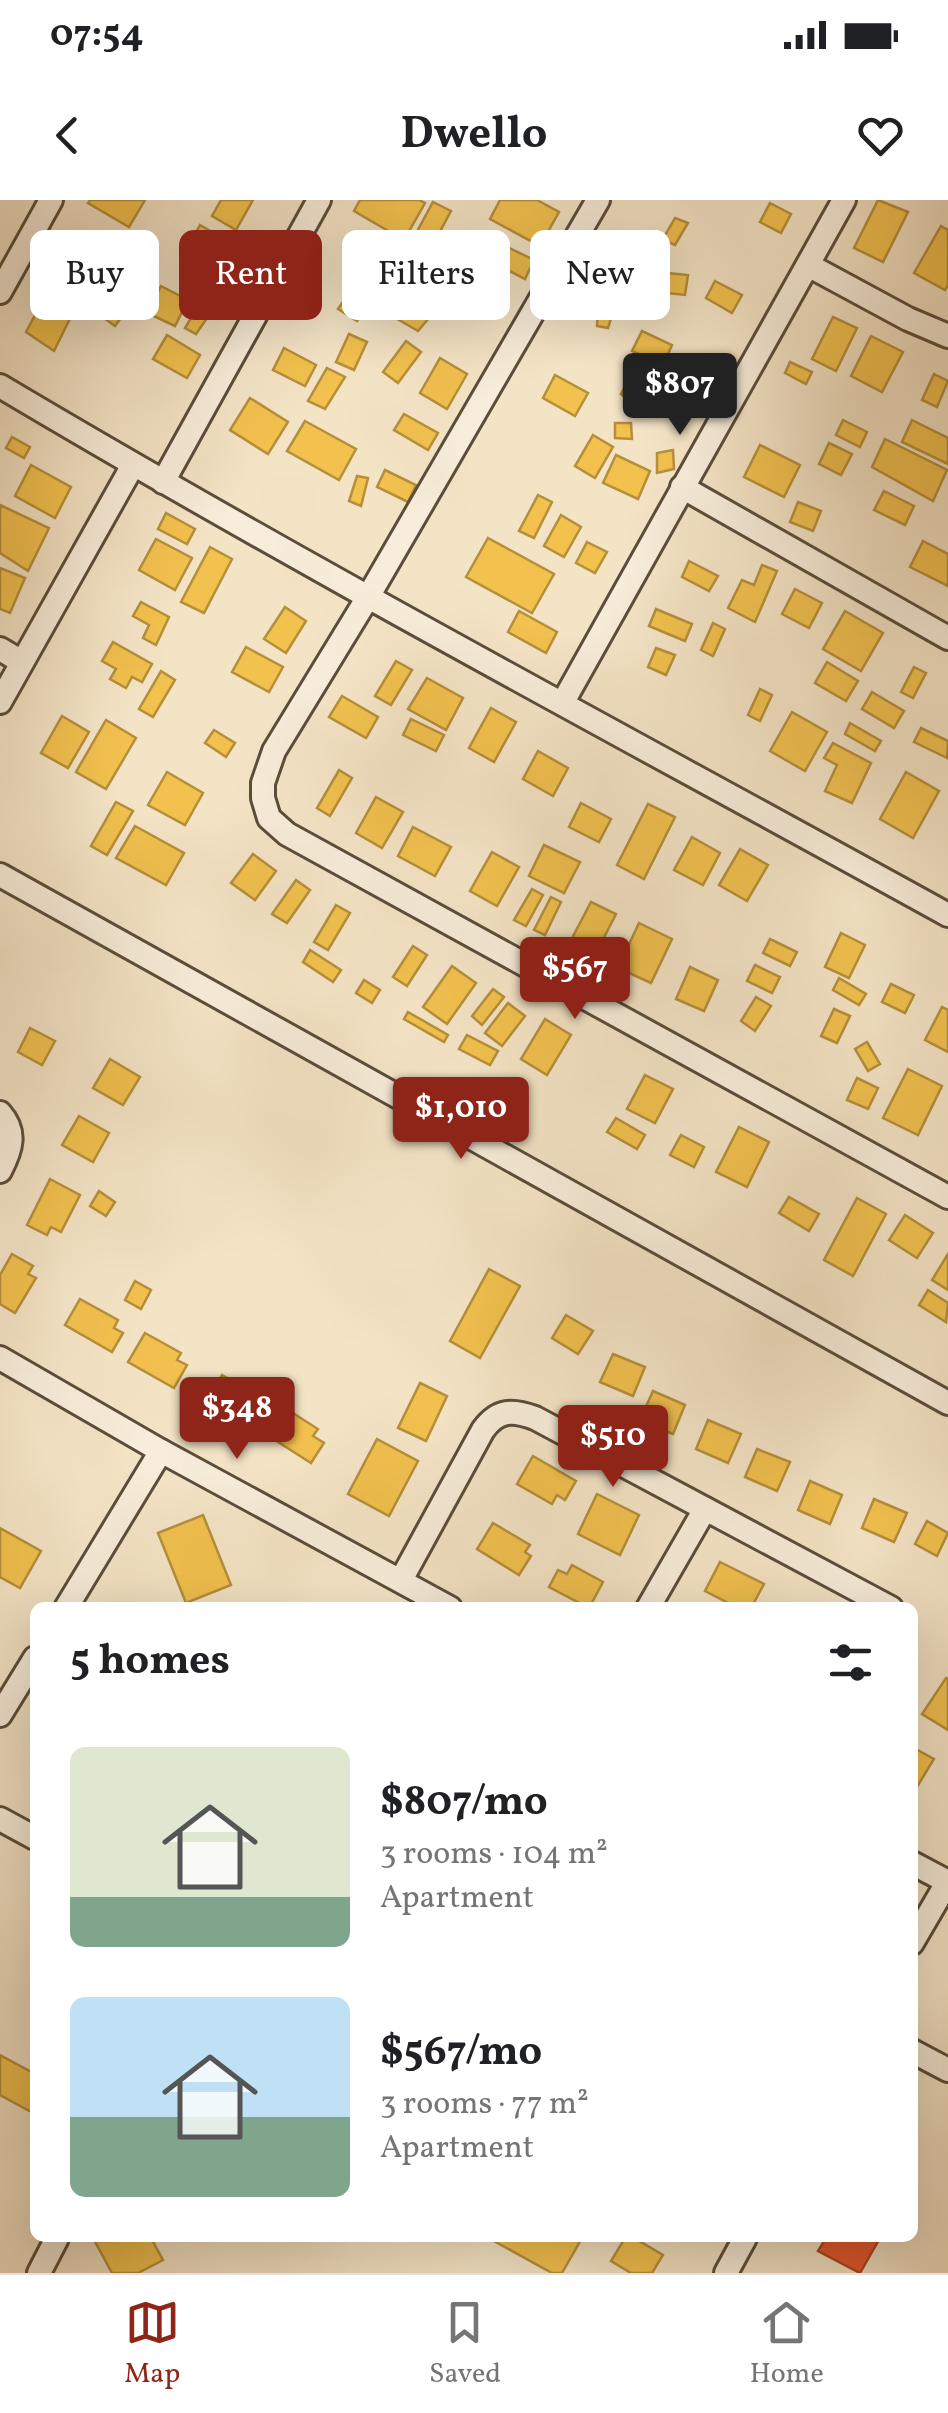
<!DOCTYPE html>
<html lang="en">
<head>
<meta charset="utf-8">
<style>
	:root { --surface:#fff; --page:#f6f6f6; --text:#202124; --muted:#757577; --line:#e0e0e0; --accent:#8f2418 }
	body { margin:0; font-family:Vollkorn,serif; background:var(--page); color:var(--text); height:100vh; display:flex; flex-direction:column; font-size:38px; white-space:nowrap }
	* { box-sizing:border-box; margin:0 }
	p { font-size:32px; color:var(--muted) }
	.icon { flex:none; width:55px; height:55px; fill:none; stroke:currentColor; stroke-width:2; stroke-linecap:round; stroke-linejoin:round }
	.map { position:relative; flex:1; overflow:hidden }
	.sheet { position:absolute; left:30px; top:1402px; width:888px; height:640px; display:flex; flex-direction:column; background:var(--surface); border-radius:15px; box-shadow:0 10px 40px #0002 }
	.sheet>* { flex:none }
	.banner { position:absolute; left:30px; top:30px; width:890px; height:90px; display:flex; gap:20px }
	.price { position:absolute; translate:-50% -85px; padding:0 22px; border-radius:10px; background:var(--accent); color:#fff; font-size:32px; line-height:65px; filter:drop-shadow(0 2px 5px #0008) }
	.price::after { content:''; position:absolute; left:50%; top:60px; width:30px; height:22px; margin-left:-15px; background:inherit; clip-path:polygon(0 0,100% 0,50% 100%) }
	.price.on { background:#222; color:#fff }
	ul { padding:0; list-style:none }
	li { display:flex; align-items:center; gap:30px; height:250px; padding:0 40px }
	li span { display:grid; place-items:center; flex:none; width:280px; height:200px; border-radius:15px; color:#555 }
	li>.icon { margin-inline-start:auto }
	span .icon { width:120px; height:120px; fill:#fffc; stroke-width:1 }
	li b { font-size:42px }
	h2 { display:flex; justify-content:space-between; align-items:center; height:120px; padding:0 40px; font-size:42px }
	.tag { padding:0 35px; border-radius:15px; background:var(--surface); box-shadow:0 10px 40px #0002; font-size:35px; line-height:90px }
	.tag.on { background:var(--accent); color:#fff }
	.status { display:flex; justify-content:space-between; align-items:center; height:70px; padding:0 50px; background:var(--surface); direction:ltr }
	.status svg { height:28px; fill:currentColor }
	header { display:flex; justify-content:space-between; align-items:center; height:130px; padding:0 40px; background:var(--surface); font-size:45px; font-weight:700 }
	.tab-bar { display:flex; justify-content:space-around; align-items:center; height:140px; border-top:2px solid var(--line); background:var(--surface); font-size:28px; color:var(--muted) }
	.tab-bar a { display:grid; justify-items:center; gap:5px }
	.tab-bar .on { color:var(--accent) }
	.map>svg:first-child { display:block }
	.homes { fill:#f2c14e; stroke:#b58f3a; stroke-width:2.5 }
	.shops { fill:#e4572e; stroke:#ab4524; stroke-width:2.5 }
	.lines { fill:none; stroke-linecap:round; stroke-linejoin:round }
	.street-casing { stroke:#5a4d3b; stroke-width:28 }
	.street { stroke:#f8edda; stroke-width:22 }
</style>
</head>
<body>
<div class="status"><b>07:54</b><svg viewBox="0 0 49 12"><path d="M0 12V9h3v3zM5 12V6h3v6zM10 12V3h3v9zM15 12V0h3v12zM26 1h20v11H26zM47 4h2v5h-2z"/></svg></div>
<header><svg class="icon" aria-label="back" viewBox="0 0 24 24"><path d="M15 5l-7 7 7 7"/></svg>Dwello<svg class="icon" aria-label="heart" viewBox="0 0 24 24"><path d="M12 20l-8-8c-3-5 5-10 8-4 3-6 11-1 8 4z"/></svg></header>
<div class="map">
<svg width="948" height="2073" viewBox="0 0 948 2073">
	<rect width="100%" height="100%" fill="#f4e4c6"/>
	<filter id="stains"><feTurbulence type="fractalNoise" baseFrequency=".002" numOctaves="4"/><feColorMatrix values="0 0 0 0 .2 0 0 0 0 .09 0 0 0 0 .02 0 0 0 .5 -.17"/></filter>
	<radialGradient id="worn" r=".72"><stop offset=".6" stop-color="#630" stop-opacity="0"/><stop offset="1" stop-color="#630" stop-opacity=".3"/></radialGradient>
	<g class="homes">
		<polygon points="90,0 145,0 129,27 88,3"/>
		<polygon points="221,0 253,0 236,30 212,16"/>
		<polygon points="360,0 419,0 425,3 404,40 354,11"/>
		<polygon points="500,0 537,0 559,12 540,46 490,19"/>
		<polygon points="878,0 908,12 883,62 854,48"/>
		<polygon points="433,2 451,11 431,48 413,39"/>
		<polygon points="770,3 791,14 781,33 760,22"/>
		<polygon points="675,18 688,23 675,45 663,39"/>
		<polygon points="200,25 240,48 224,77 184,54"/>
		<polygon points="941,26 948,30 948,85 945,90 914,73"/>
		<polygon points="82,39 102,50 89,73 69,62"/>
		<polygon points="642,41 666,49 661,61 637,53"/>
		<polygon points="499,43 534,60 525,79 490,61"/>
		<polygon points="59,70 87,84 54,151 26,132"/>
		<polygon points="417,73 446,88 429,118 400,103"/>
		<polygon points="668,73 688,75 685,95 666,93"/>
		<polygon points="715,81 742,95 732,113 706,98"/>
		<polygon points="161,86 188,100 175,126 147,113"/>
		<polygon points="347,96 365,109 357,121 338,109"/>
		<polygon points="386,96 429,118 418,131 380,109"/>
		<polygon points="108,98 126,111 115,126 97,113"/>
		<polygon points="201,101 214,108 196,134 185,128"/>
		<polygon points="598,113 612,115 608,128 597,126"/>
		<polygon points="833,117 857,128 836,171 812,159"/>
		<polygon points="642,131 672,145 663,165 632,151"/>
		<polygon points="349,134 367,142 354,170 336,162"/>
		<polygon points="167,135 200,155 187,178 153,159"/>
		<polygon points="871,136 903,152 882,192 851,176"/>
		<polygon points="406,141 421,152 398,183 383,172"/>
		<polygon points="284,148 316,165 305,186 273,170"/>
		<polygon points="440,158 467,174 447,209 420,193"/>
		<polygon points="790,162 812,172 806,184 785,173"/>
		<polygon points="635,165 649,172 633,203 621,194"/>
		<polygon points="327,168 345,177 325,209 308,201"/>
		<polygon points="934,174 948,181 937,207 922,200"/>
		<polygon points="555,175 588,193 575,216 543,198"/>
		<polygon points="672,178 707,196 702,213 666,193"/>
		<polygon points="250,198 288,222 268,254 230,230"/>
		<polygon points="404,214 438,233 428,250 394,230"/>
		<polygon points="843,220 867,232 860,247 836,235"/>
		<polygon points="912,220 948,238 948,264 902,242"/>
		<polygon points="305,221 356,249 339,280 287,251"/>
		<polygon points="615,223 631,223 632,239 615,238"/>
		<polygon points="593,235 613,247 595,278 575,266"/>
		<polygon points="12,237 30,247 24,258 6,248"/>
		<polygon points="885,239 947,270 933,301 872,267"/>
		<polygon points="829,243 852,254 841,275 819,264"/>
		<polygon points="760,245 800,265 784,297 744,277"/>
		<polygon points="673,250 674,269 657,273 657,253"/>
		<polygon points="616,255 650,271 638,299 603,283"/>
		<polygon points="31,265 71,287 55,318 15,296"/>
		<polygon points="385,270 416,285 408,302 377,287"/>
		<polygon points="357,276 368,278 361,306 349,301"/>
		<polygon points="884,291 914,306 905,325 874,310"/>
		<polygon points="538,295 552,302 534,338 519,331"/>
		<polygon points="798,302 821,311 813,331 790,322"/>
		<polygon points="0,305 49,328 28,371 0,353"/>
		<polygon points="166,313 195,329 187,344 158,329"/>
		<polygon points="561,315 581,327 564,357 544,346"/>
		<polygon points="488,338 554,374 532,413 466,377"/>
		<polygon points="156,339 192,358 175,390 139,370"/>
		<polygon points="923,341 948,354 948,386 910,367"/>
		<polygon points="587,342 607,352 595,373 576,363"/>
		<polygon points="210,347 232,359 204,413 181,402"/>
		<polygon points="689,361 718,376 709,391 682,377"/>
		<polygon points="762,365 777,371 755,422 728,408 742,380 754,385"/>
		<polygon points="0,368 25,378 10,413 0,409"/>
		<polygon points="795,389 822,403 809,428 782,414"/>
		<polygon points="141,402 169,417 156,445 143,438 149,425 133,416"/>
		<polygon points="285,407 306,421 286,453 264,439"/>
		<polygon points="656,409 692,424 685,441 649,426"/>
		<polygon points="519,411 557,432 546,453 508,432"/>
		<polygon points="845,411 883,433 861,471 823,449"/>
		<polygon points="713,423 725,429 713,456 701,450"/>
		<polygon points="113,442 152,464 142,482 132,477 126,488 110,479 116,469 102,461"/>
		<polygon points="246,447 283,467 269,492 232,472"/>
		<polygon points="656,448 675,455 666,475 648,467"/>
		<polygon points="396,461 412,470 391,505 375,496"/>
		<polygon points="827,462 858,481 846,501 815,483"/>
		<polygon points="914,467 926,473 913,498 901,492"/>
		<polygon points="161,471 175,480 153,517 139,509"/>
		<polygon points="427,478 463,498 446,530 408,509"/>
		<polygon points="760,489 772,495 760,521 748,515"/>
		<polygon points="872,492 904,511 894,528 862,509"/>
		<polygon points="342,496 378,517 366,538 329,517"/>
		<polygon points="491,508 516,522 494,562 469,548"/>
		<polygon points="792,512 827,532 805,571 770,551"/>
		<polygon points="62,516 89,532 68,568 41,553"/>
		<polygon points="411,519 444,535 436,551 403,535"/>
		<polygon points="106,520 136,538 106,589 76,572"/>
		<polygon points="850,523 881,541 875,551 845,534"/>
		<polygon points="921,528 948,541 947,558 914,542"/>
		<polygon points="214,530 235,543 226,557 205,543"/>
		<polygon points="833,543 871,563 852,603 825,591 837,565 824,558"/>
		<polygon points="538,551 568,568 553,596 523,579"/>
		<polygon points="339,570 352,578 330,616 317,608"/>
		<polygon points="167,572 203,593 185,625 148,605"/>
		<polygon points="906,572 939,591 913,638 880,619"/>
		<polygon points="376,597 403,612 382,648 356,633"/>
		<polygon points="116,602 133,611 107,655 91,646"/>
		<polygon points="581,603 611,619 599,642 569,627"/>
		<polygon points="648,604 675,617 644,679 617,665"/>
		<polygon points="135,626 184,653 166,685 116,658"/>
		<polygon points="413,627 451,647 435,676 398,656"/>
		<polygon points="692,637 720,653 703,685 674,670"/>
		<polygon points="544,645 580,662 564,693 529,676"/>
		<polygon points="740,649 768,665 747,701 719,685"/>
		<polygon points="492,652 519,667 497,706 470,691"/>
		<polygon points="253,654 276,671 255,700 231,683"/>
		<polygon points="296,680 310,690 287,723 272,714"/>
		<polygon points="532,689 543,695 526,726 514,720"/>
		<polygon points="551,697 561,702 545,735 534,730"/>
		<polygon points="591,702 616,714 594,757 569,744"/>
		<polygon points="336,705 350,713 328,750 314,742"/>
		<polygon points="639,723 672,739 651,783 618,768"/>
		<polygon points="841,733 865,745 849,778 825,767"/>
		<polygon points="770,739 797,752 790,766 763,753"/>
		<polygon points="413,746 427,755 407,786 393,777"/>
		<polygon points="310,750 341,770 333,782 303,762"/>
		<polygon points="755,765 780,777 772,793 747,781"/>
		<polygon points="452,766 476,783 447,824 423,807"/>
		<polygon points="690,767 718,780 704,811 676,799"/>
		<polygon points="839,778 866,794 859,805 833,790"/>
		<polygon points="364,780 380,790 372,803 356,793"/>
		<polygon points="891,784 914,795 905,813 882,802"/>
		<polygon points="493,789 504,797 482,825 472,816"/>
		<polygon points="756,797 771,806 755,831 741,821"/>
		<polygon points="508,803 525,816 502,846 485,833"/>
		<polygon points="942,807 948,810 948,852 925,840"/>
		<polygon points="834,809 850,816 837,843 821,836"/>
		<polygon points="408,812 448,835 444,842 404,819"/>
		<polygon points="545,819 571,835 547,875 521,859"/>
		<polygon points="30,828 55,841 42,865 18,852"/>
		<polygon points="467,835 498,851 490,865 459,849"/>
		<polygon points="867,842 880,864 868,871 855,849"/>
		<polygon points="110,859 140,877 123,905 93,888"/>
		<polygon points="908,869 942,886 918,935 883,918"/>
		<polygon points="645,875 673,889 655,923 627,909"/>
		<polygon points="857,878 878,888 868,909 847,900"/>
		<polygon points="79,916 109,933 93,962 62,945"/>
		<polygon points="616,918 645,935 637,949 607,932"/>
		<polygon points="739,927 769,942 747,987 716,972"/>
		<polygon points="681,935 704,947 694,967 670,955"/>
		<polygon points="50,979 80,995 61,1032 51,1027 47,1035 27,1025"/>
		<polygon points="99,991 115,1002 106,1016 90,1006"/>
		<polygon points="789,997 819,1014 809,1031 779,1013"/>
		<polygon points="857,998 886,1014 853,1076 824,1060"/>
		<polygon points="905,1015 933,1033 917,1058 889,1040"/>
		<polygon points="12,1054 33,1066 28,1074 36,1078 15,1113 0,1104 0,1075"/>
		<polygon points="948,1054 948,1090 932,1080"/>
		<polygon points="489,1069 520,1086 480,1158 450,1141"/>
		<polygon points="135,1081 151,1090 141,1109 125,1100"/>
		<polygon points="928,1090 948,1103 946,1122 919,1105"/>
		<polygon points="80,1099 118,1120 114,1128 123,1133 112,1152 65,1125"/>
		<polygon points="566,1115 593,1131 578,1154 552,1138"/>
		<polygon points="145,1133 181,1153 177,1160 187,1165 174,1188 128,1162"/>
		<polygon points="613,1154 645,1167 633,1196 600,1182"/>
		<polygon points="222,1175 259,1196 253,1206 263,1211 253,1229 206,1203"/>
		<polygon points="420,1183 447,1196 426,1241 398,1228"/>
		<polygon points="653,1191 685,1205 673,1234 640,1220"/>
		<polygon points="285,1208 318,1229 313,1236 324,1243 311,1263 267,1235"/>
		<polygon points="708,1220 741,1234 728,1263 696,1249"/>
		<polygon points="377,1239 418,1261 389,1316 348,1294"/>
		<polygon points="757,1249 790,1262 777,1291 745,1277"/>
		<polygon points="533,1256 576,1281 565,1300 557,1295 552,1304 517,1284"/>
		<polygon points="810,1281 842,1295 830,1324 798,1310"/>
		<polygon points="597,1294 639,1315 620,1355 578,1334"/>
		<polygon points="874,1299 907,1313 894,1342 862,1328"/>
		<polygon points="203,1315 231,1385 186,1403 158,1333"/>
		<polygon points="927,1321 948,1333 937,1356 915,1344"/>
		<polygon points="493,1323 530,1345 525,1352 531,1356 519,1375 477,1349"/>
		<polygon points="0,1328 41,1351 20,1388 0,1377"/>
		<polygon points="720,1362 764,1384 751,1408 738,1408 705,1391"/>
		<polygon points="572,1365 603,1382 589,1408 549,1387 558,1370 567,1374"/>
		<polygon points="946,1478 948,1479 948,1530 922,1514"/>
		<polygon points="912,1547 934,1559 912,1595"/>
		<polygon points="0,1855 35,1874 35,1914 0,1895"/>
		<polygon points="93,2038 151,2038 163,2060 138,2073 112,2073"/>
		<polygon points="493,2038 582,2038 562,2073 552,2073 492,2040"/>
		<polygon points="625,2038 634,2038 663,2055 652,2073 631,2073 611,2061"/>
	</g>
	<polygon class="shops" points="826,2038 880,2038 860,2073 818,2051"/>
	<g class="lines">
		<defs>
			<g id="street">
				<polyline points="598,0 368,397 274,551 263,583 263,598 269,618 287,634 948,997"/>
				<polyline points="808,65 908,119 948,136"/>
				<polyline points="0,92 51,0"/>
				<path d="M0,186c311,185 631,354 948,529"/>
				<polyline points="163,282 319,0"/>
				<polyline points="682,287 948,438"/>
				<polyline points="0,449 22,462"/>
				<polyline points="0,502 133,265"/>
				<polyline points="563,502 844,0"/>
				<polyline points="0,675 948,1203"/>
				<path d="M0,913c17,19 11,37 0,58"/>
				<polyline points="0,1158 161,1251 450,1408"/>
				<path d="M401,1380l82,-150c15,-21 30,-20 52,-12l356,190"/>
				<polyline points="66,1408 161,1251"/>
				<polyline points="648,1408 705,1309"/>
				<polyline points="0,1515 35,1458"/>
				<polyline points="0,1619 35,1638"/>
				<polyline points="912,1663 948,1682"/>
				<polyline points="912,1743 948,1681"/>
				<polyline points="912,1851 948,1870"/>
				<polyline points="39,2073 57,2038"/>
				<polyline points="726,2073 745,2038"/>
			</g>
		</defs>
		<use href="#street" class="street-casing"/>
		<use href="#street" class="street"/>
	</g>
	<rect width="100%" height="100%" filter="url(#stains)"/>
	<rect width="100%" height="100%" fill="url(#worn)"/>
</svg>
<b class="price on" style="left:680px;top:238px">$807</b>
<b class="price" style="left:575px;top:822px">$567</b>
<b class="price" style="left:461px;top:962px">$1,010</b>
<b class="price" style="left:237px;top:1262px">$348</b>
<b class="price" style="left:613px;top:1290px">$510</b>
<div class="banner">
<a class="tag">Buy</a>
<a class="tag on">Rent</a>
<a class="tag">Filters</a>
<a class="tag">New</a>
</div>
<section class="sheet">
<h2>5 homes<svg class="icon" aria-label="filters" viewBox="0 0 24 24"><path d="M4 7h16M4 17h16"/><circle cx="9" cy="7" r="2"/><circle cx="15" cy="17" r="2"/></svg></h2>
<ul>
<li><span style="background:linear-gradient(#dfe7d0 75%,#7fa58c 0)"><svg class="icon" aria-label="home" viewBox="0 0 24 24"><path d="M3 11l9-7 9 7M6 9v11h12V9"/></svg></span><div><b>$807/mo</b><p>3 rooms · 104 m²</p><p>Apartment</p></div></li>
<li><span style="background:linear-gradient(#bfe0f5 60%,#7fa58c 0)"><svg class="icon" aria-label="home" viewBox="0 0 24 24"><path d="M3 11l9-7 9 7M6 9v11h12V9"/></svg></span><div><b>$567/mo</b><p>3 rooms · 77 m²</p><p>Apartment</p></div></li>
</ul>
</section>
</div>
<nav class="tab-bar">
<a class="on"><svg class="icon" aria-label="map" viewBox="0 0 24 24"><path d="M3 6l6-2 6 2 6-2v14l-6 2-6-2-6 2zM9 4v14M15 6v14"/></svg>Map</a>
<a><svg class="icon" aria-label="saved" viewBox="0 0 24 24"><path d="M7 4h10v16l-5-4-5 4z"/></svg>Saved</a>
<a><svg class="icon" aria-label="home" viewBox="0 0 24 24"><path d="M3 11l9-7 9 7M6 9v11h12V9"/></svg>Home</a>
</nav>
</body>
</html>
